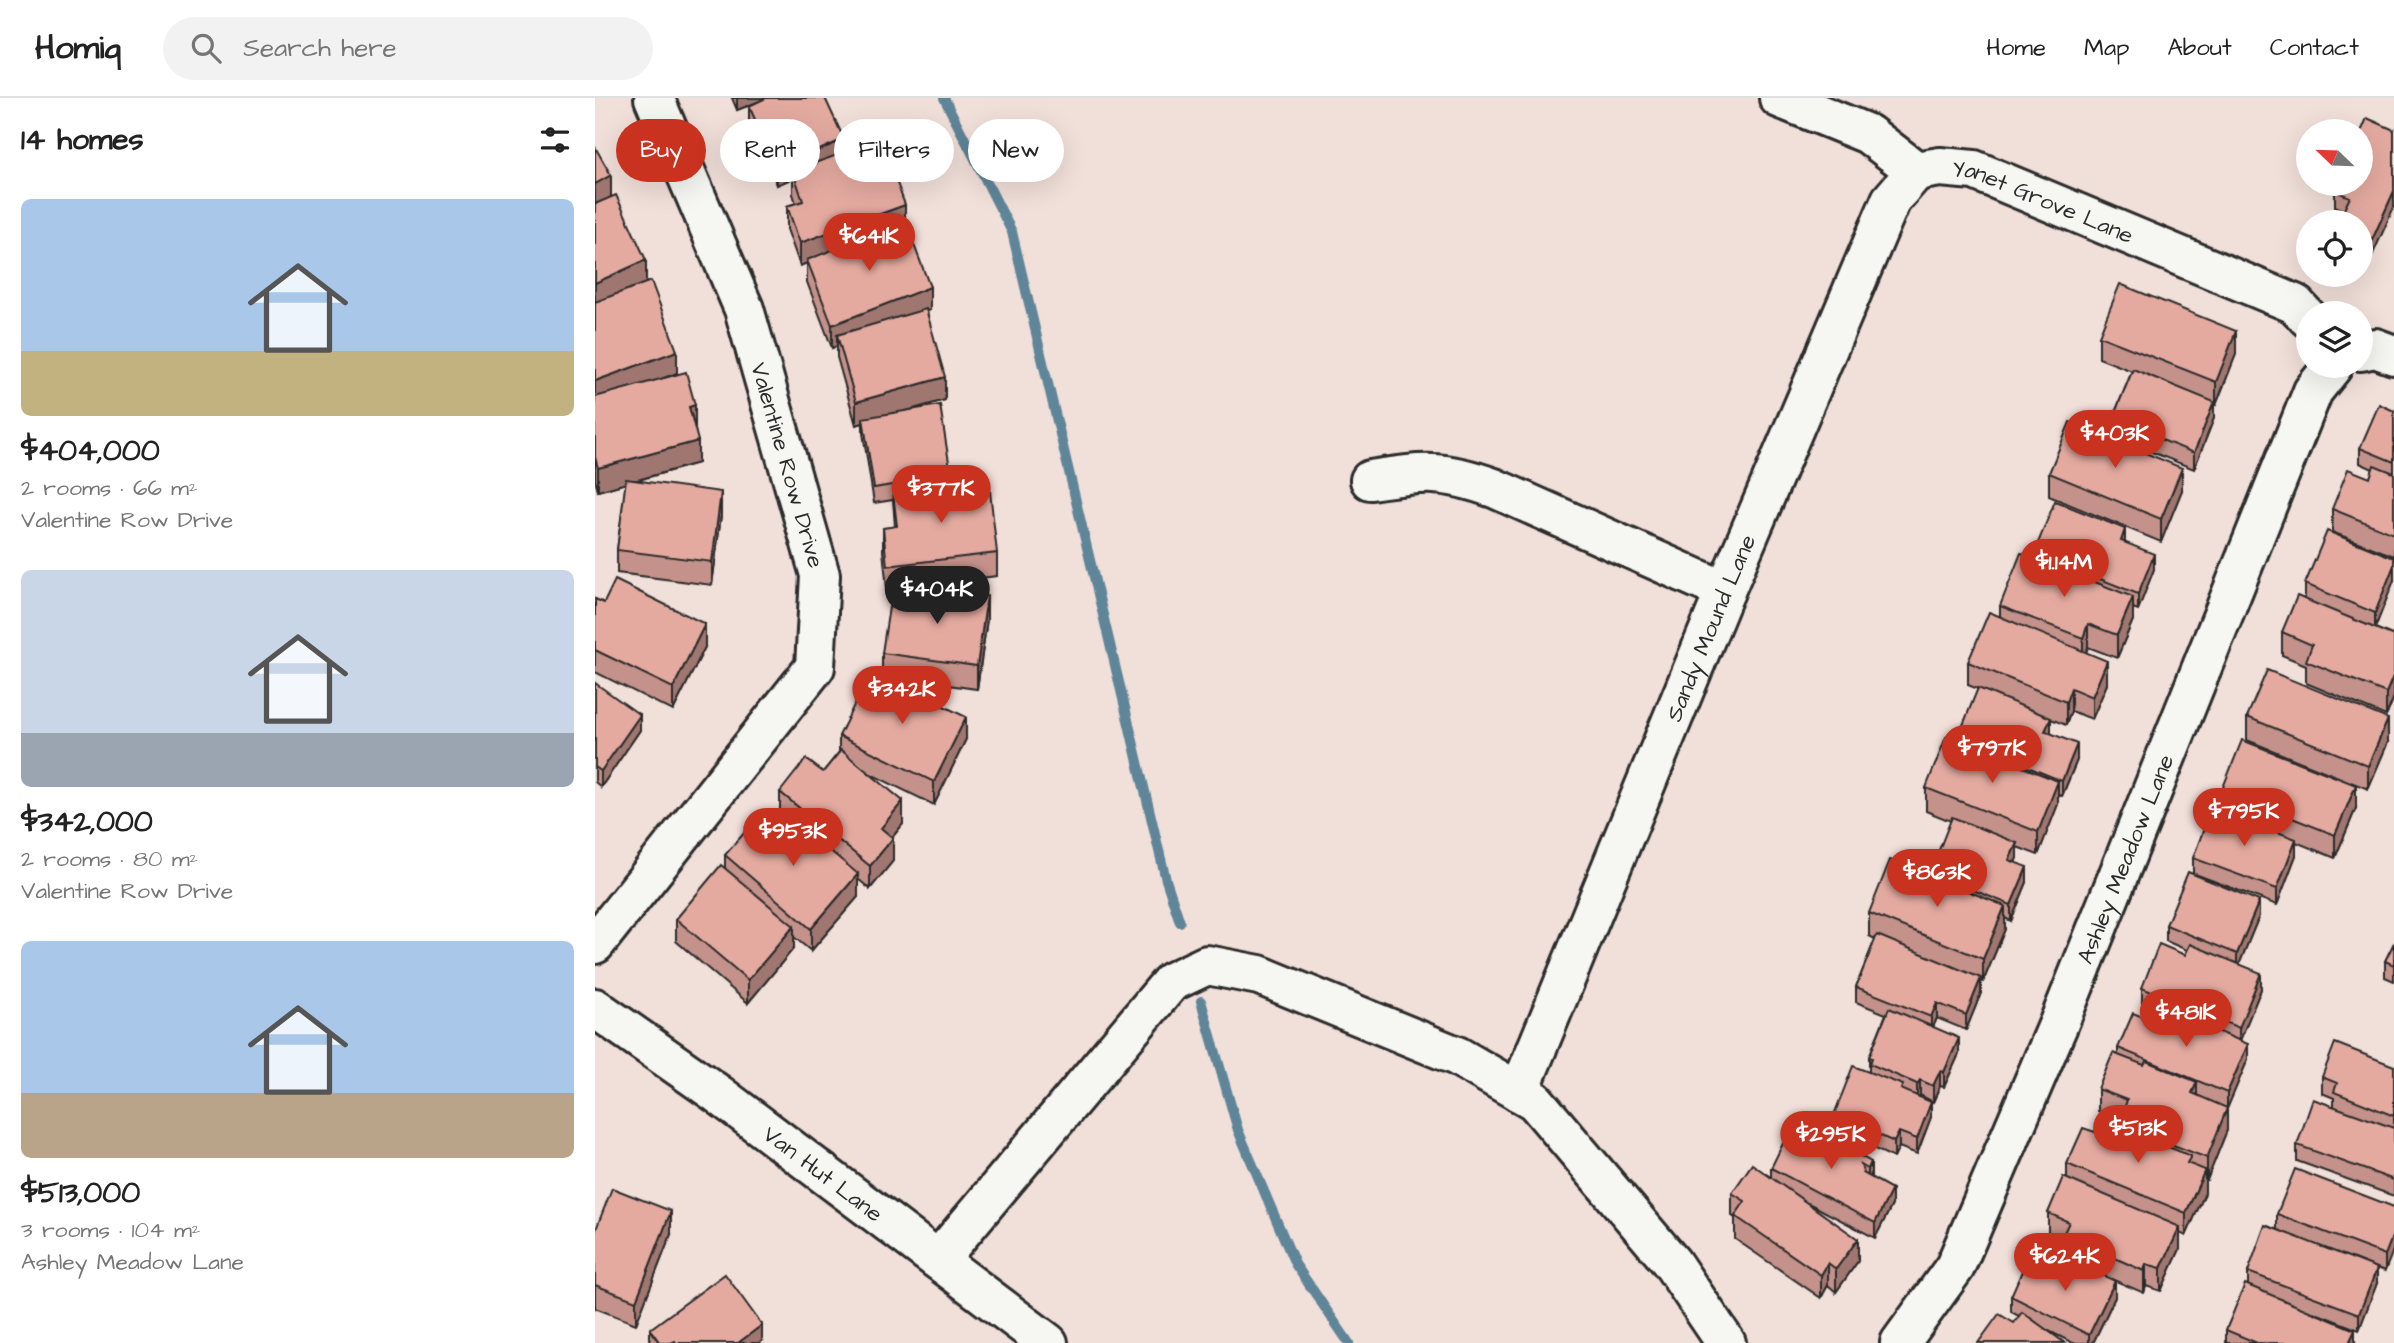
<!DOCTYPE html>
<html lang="en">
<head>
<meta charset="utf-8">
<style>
	:root { --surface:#fff; --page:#f2f2f2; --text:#222; --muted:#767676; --line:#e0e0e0; --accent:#c8321e }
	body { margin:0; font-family:"Architects Daughter",sans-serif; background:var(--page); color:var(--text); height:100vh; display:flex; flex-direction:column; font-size:26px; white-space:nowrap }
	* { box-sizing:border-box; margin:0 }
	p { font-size:23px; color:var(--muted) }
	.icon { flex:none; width:38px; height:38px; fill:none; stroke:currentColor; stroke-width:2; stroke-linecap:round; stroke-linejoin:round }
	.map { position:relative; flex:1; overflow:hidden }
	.sheet { display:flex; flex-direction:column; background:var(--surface); width:595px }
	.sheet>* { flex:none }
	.top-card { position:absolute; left:21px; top:21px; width:665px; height:63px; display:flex; gap:14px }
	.needle { width:46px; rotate:293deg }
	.tools { position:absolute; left:1701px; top:21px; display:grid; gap:14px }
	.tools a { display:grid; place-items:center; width:77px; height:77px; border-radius:50%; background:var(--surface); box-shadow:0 7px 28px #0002; font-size:35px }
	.price { position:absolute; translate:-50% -60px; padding:0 16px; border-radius:24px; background:var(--accent); color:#fff; font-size:23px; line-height:46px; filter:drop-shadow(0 2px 4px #0008) }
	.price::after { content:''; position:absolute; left:50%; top:42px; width:21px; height:16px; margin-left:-10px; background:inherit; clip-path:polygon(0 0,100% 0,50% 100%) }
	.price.on { background:#222; color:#fff }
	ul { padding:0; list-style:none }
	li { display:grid; align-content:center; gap:14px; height:371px; padding:0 21px }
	li span { display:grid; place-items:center; height:217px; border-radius:10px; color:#555 }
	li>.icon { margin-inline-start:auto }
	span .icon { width:126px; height:126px; fill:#fffc; stroke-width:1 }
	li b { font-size:30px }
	h2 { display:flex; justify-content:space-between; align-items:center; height:84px; padding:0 21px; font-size:30px }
	.pill { padding:0 24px; border-radius:32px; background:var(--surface); box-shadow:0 7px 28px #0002; font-size:24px; line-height:63px }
	.pill.on { background:var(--accent); color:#fff }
	header { display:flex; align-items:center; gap:42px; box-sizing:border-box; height:98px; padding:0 35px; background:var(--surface); border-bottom:2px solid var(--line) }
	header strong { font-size:33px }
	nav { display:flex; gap:38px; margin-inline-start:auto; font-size:24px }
	.search { width:490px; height:63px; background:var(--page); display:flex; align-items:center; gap:18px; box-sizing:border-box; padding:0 24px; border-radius:38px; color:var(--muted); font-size:26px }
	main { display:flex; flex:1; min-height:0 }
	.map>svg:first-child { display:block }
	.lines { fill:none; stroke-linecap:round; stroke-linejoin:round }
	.stream { stroke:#5f8599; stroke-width:10 }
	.minor-casing { stroke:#2b2b2b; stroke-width:44 }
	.minor { stroke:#f6f6f2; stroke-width:38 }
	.wall { fill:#c4928a; stroke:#2b2b2b; stroke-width:2 }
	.shaded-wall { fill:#a07770; stroke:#2b2b2b; stroke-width:2 }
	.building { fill:#e4aaa0; stroke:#2b2b2b; stroke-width:2 }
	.labels { text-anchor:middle; stroke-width:5; stroke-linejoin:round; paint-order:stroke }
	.street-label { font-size:23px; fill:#2b2b2b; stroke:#f6f6f2 }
</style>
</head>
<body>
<header>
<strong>Homiq</strong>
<div class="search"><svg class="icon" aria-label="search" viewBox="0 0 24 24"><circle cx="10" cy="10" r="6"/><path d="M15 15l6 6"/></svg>Search here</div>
<nav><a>Home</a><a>Map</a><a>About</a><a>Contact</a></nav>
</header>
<main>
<section class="sheet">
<h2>14 homes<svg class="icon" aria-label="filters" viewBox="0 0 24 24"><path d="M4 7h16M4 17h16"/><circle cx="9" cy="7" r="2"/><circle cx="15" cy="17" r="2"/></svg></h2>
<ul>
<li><span style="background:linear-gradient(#a9c7e8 70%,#c2b280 0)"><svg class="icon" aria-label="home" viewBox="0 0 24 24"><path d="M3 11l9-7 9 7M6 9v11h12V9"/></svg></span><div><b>$404,000</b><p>2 rooms · 66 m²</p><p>Valentine Row Drive</p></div></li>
<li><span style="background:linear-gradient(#c9d6e8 75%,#9aa5b1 0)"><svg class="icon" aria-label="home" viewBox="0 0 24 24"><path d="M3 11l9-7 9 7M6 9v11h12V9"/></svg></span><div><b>$342,000</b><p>2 rooms · 80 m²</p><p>Valentine Row Drive</p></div></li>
<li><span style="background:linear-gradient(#a9c7e8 70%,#b9a48a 0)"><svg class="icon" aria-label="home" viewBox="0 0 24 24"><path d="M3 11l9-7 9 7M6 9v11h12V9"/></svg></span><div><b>$513,000</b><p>3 rooms · 104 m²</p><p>Ashley Meadow Lane</p></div></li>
</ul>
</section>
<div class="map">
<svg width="1799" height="1245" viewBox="0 0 1799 1245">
	<rect width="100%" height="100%" fill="#f1dfd9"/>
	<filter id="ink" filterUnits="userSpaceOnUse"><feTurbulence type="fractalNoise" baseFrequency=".0143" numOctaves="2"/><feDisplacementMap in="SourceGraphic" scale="14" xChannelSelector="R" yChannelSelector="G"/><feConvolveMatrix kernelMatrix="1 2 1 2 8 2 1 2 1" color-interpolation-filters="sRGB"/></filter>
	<g filter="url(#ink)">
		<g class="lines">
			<g class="stream">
				<polyline points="349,0 417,134 571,782 585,824"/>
				<polyline points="606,903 643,1032 700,1166 754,1245"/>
			</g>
			<defs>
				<g id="minor">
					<path id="s1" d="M1184,0l89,36 48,37 24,-4 34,3 321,134 13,14"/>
					<polyline points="1766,253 1780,250 1799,257"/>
					<path d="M775,382c54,-8 72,-11 124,8l231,103"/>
					<polyline points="0,846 220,569 225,477 149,211 59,0"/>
					<path id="s2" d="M0,910l123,86 330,249"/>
					<path id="s3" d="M924,994l206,-501 166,-391 25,-29"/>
					<polyline points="343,1162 576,884 612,867 664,877 862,958 940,1003 1077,1165 1131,1245"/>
					<path id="s4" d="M1305,1245l55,-76 104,-244 254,-632 20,-25"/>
				</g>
			</defs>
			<use href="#minor" class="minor-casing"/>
			<use href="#minor" class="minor"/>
		</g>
		<g class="wall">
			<polygon points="137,0 230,0 249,55 310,123 335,212 332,213 350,302 309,313 356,377 356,388 402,455 402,478 316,488 392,521 382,591 288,578 371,641 339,707 274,675 308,726 297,740 298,763 275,791 263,781 263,799 216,853 199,839 199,850 153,905 81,843 81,821 130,770 130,757 169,738 187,719 185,717 185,694 228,674 244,654 244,638 287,578 287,555 309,511 311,489 292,491 288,453 288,430 300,429 298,402 279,405 268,335 268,325 261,327 242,259 242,248 237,250 212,184 212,165 205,168 192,131 192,108 201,105 198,96 198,80 182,87 154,24 154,8 161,5 142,12"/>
			<polygon points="1799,32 1777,158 1766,153 1766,124 1749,112 1740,108 1740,93"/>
			<polygon points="0,49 16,99 51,185 82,275 70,280 100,330 103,365 40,383 126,417 117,487 22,475 22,452 31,385 3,393 0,382"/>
			<polygon points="1504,238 1641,256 1621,307 1619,306 1619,320 1599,371 1517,338 1517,322 1537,273 1504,260"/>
			<polygon points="1799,313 1799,458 1737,434 1737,411 1775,380 1778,371 1765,365 1765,350"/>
			<polygon points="1454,375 1587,392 1566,444 1454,398"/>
			<polygon points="1530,445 1559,471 1543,512 1538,510 1538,522 1522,560 1493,549 1491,554 1512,586 1497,621 1476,613 1471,627 1456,621 1456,635 1482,662 1467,698 1463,697 1463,706 1443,757 1422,749 1422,760 1420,764 1432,784 1416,823 1410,820 1410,831 1388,884 1386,883 1386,895 1371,932 1342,920 1338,929 1364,956 1349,989 1345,988 1338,1004 1325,997 1324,998 1336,1019 1322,1056 1304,1049 1299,1060 1239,1032 1239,1017 1274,974 1274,959 1291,916 1261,904 1261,889 1280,841 1274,838 1274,815 1335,778 1335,775 1356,723 1331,713 1331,690 1363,643 1363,640 1383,591 1373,587 1373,564 1405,519 1405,508 1439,460 1439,455"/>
			<polygon points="1799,460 1799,482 1780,530 1799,538 1799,599 1791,618 1711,585 1711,567 1687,557 1687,534 1710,502 1710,486"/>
			<polygon points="0,501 110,549 78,613 0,574"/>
			<polygon points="0,585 45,632 6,689 0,684"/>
			<polygon points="1652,619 1793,644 1773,691 1652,642"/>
			<polygon points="1627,692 1761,710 1740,760 1701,744 1701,757 1682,807 1600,776 1664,818 1644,866 1666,891 1645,942 1653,961 1632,1009 1632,1032 1612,1082 1610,1082 1610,1095 1591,1138 1585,1135 1585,1151 1566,1193 1551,1188 1549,1195 1502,1175 1520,1199 1498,1245 1478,1245 1452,1232 1419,1225 1424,1218 1416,1214 1416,1198 1459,1177 1468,1159 1468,1144 1453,1137 1453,1115 1472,1081 1472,1066 1500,1034 1529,1031 1529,1024 1503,1013 1503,991 1523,957 1523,950 1568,927 1572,916 1547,905 1547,890 1590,857 1592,852 1571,843 1571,827 1598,776 1598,760 1627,713"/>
			<polygon points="1799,845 1799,883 1790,879 1790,863"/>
			<polygon points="1799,968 1799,1098 1702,1063 1702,1047 1739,1008 1739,1000 1727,995 1727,979"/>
			<polygon points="1276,1064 1276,1080 1297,1107 1280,1140 1213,1105 1263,1163 1241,1194 1233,1187 1226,1200 1140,1141 1140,1120 1137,1118 1137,1095 1176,1079 1176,1070"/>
			<polygon points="1799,1109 1790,1173 1682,1132 1682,1116"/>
			<polygon points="0,1134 76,1136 41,1226 0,1210"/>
			<polygon points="1653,1174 1782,1185 1764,1232 1718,1214 1760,1245 1631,1245 1631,1232 1653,1187"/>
			<polygon points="55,1231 167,1243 164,1245 55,1245"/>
		</g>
		<g class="shaded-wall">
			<polygon points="142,0 173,0 142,12"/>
			<polygon points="249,41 249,56 198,73 198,80 182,87 182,71"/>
			<polygon points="16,77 16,99 0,109 0,86"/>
			<polygon points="1799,93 1799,109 1777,158 1777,142"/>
			<polygon points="310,107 310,130 212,162 212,165 205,168 205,145"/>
			<polygon points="51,162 51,185 0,208 0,185"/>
			<polygon points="335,189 335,212 245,247 242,237 242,248 237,250 237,227"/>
			<polygon points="1641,233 1641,256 1621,307 1621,284"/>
			<polygon points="82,253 82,275 0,306 0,283"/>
			<polygon points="350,279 350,302 269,325 268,320 268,325 261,327 261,304"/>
			<polygon points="1619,304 1619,320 1599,371 1599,355"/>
			<polygon points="100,307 100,330 94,309"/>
			<polygon points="103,343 103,365 3,393 3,370"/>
			<polygon points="1587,370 1587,392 1566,444 1566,421"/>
			<polygon points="126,394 126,417 117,487 117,464"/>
			<polygon points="1530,431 1530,447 1526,443"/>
			<polygon points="1559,456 1559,471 1543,512 1543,496"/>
			<polygon points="1799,467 1799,482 1780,530 1780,515"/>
			<polygon points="392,498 392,521 382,591 382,568"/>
			<polygon points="1538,499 1538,522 1522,560 1522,537"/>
			<polygon points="110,526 110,549 78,613 78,590"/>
			<polygon points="1493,526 1493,549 1488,563 1488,540"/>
			<polygon points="1512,563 1512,586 1497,621 1497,599"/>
			<polygon points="1799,576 1799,599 1791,618 1791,595"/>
			<polygon points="1476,590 1476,613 1471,627 1471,604"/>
			<polygon points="45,617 45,632 6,689 6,673"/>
			<polygon points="371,619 371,641 339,707 339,684"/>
			<polygon points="1456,620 1456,635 1450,633"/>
			<polygon points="1793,621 1793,644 1773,691 1773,668"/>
			<polygon points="1482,646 1482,662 1467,698 1467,683"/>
			<polygon points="1463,683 1463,706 1443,757 1443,734"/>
			<polygon points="1761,687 1761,710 1740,760 1740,737"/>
			<polygon points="308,703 308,726 286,753 286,730"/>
			<polygon points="298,740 298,763 275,791 275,768"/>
			<polygon points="1701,741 1701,757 1682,807 1682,791"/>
			<polygon points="1422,745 1422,760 1414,777 1414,762"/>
			<polygon points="1432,769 1432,784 1416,823 1416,807"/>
			<polygon points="263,776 263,799 216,853 216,831"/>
			<polygon points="1664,803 1664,818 1642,872 1642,856"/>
			<polygon points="1410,808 1410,831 1388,884 1388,861"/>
			<polygon points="199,828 199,850 153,905 153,882"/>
			<polygon points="1666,875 1666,891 1644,945 1644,930"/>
			<polygon points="1386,880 1386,895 1371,932 1371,917"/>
			<polygon points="1342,905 1342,920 1336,934 1336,919"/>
			<polygon points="1364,940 1364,956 1349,989 1349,974"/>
			<polygon points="1653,946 1653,961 1632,1011 1632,995"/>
			<polygon points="1345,973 1345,988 1338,1004 1338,988"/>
			<polygon points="1325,982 1325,997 1322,1001 1322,986"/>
			<polygon points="1602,984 1602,1007 1597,995"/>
			<polygon points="1336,1004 1336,1019 1322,1056 1322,1041"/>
			<polygon points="1632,1010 1632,1032 1612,1082 1612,1060"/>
			<polygon points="1304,1034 1304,1049 1299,1060 1299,1044"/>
			<polygon points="1276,1064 1276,1079 1273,1086 1273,1071"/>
			<polygon points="1610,1072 1610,1095 1591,1138 1591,1115"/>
			<polygon points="1297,1091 1297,1107 1280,1140 1280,1125"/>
			<polygon points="76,1113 76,1136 41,1226 41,1203"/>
			<polygon points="1585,1129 1585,1151 1566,1193 1566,1170"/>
			<polygon points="1799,1134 1799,1150 1790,1173 1790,1157"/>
			<polygon points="1263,1141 1263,1163 1241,1194 1241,1171"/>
			<polygon points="1233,1165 1233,1187 1226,1200 1226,1177"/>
			<polygon points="1551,1166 1551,1188 1549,1195 1549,1173"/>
			<polygon points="1782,1170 1782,1185 1764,1232 1764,1216"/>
			<polygon points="1520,1183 1520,1199 1498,1245 1494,1245 1494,1237"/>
			<polygon points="167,1227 167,1243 164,1245 143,1245"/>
			<polygon points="1760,1232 1760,1245 1754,1245"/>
		</g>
		<g class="building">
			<polygon points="171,0 230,0 249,41 182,71 154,8"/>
			<polygon points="1772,20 1799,32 1799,93 1777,142 1766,137 1766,124 1743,124 1755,99 1740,93 1743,86 1766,86 1766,34"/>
			<polygon points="286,41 310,107 205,145 192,108 208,103 198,73"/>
			<polygon points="0,49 16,77 0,86"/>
			<polygon points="21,97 51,162 0,185 0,106"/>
			<polygon points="310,123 335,189 237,227 212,162"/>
			<polygon points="56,183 82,253 0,283 0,204"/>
			<polygon points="1525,186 1641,233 1621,284 1504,238"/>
			<polygon points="331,211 350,279 261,304 242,237"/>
			<polygon points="1538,271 1619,304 1599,355 1517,322"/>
			<polygon points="91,274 100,307 94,309 103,343 3,370 0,359 0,299"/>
			<polygon points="1784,306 1799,313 1799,364 1765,350"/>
			<polygon points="345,307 356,377 279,390 268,320"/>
			<polygon points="1475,324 1587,370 1566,421 1454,375"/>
			<polygon points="1779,367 1799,375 1799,436 1737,411 1753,371 1775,380"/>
			<polygon points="31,381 126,394 117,464 22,452"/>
			<polygon points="394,384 402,455 292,468 288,430 302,428 298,395"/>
			<polygon points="1460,403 1530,431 1526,443 1559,456 1543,496 1439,455"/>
			<polygon points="1732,433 1799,460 1799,467 1780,515 1710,486"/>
			<polygon points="1426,455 1538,499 1522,537 1493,526 1488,540 1405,508"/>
			<polygon points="20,482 110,526 78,590 0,552 0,501 9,505"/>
			<polygon points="312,488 392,498 382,568 287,555 294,509 309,511"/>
			<polygon points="1702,498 1799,538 1799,576 1791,595 1711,563 1717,547 1687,534"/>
			<polygon points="1394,514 1512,563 1497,599 1476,590 1471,604 1373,564"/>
			<polygon points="276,572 371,619 339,684 244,638"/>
			<polygon points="1672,572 1793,621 1773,668 1652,619"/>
			<polygon points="0,585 45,617 6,673 0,669"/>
			<polygon points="1383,590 1456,620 1450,633 1482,646 1467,683 1363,640"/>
			<polygon points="1351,639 1463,683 1443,734 1331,690"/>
			<polygon points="1647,642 1761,687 1740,737 1627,692"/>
			<polygon points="246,652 308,703 286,730 298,740 275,768 185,694 211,661 228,674"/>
			<polygon points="1617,709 1701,741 1682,791 1598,760"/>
			<polygon points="190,715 263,776 216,831 130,757 157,726 169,738"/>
			<polygon points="1357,719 1422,745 1414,762 1432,769 1416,807 1335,775"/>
			<polygon points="1295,762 1410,808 1388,861 1274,815"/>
			<polygon points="126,767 199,828 153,882 81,821"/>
			<polygon points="1593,774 1664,803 1642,856 1571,827"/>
			<polygon points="1282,837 1386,880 1371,917 1342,905 1336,919 1261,889"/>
			<polygon points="1799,845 1799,867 1790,863"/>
			<polygon points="1564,846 1590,857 1595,846 1666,875 1644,930 1547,890"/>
			<polygon points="1294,910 1364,940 1349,974 1345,973 1338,988 1325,982 1322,986 1275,966 1277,960 1274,959"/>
			<polygon points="1574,913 1653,946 1632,995 1523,950 1538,915 1568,927"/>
			<polygon points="1740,945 1799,968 1799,1018 1739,994 1742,985 1727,979"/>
			<polygon points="1518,955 1549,967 1551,963 1602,984 1597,995 1632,1010 1612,1060 1573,1045 1578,1032 1529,1011 1532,1002 1503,991"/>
			<polygon points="1258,968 1308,987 1306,991 1336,1004 1322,1041 1304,1034 1299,1044 1239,1017"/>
			<polygon points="1718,1001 1799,1030 1799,1082 1702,1047"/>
			<polygon points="1200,1021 1276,1064 1273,1071 1266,1067 1268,1075 1297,1091 1280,1125 1176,1070"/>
			<polygon points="1505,1022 1596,1058 1592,1065 1610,1072 1591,1115 1472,1066 1488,1030 1500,1034"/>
			<polygon points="1157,1066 1263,1141 1241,1171 1233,1165 1226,1177 1140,1118 1150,1103 1137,1095"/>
			<polygon points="1700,1071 1799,1109 1799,1134 1790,1157 1682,1116"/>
			<polygon points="1468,1079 1585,1129 1566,1170 1551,1166 1549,1173 1468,1137 1474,1124 1453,1115"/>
			<polygon points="17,1090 76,1113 41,1203 0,1187 0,1134"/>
			<polygon points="1670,1127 1782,1170 1764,1216 1653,1174"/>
			<polygon points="1468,1158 1520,1183 1494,1237 1416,1198 1431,1164 1459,1177"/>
			<polygon points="130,1176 167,1227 143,1245 81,1245 80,1243 76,1245 65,1245 55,1231"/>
			<polygon points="1650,1186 1760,1232 1754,1245 1662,1245 1631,1232"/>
			<polygon points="1427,1214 1470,1245 1383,1245 1404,1216 1419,1225"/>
		</g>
	</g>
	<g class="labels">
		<g class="street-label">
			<text dy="8" stroke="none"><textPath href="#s1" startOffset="290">Yanet Grove Lane</textPath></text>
			<text transform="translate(193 367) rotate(74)" y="8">Valentine Row Drive</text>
			<text dy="8" stroke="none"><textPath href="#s3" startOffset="502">Sandy Mound Lane</textPath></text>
			<text dy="8" stroke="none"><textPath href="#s4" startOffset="536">Ashley Meadow Lane</textPath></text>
			<text dy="8" stroke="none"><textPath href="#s2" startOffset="282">Van Hut Lane</textPath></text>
		</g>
	</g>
</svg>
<div class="tools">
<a><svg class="needle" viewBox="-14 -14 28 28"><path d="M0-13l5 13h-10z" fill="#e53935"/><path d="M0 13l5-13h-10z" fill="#767676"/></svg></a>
<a><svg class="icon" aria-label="locate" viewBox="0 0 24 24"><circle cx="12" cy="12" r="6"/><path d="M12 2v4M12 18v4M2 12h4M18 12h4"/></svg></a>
<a><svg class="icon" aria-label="layers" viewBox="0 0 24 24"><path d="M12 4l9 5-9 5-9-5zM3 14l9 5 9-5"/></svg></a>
</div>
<b class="price" style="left:274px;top:175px">$641K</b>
<b class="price" style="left:1520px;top:372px">$403K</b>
<b class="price" style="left:346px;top:427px">$377K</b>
<b class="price" style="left:1469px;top:501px">$1.14M</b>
<b class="price on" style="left:342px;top:528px">$404K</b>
<b class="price" style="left:307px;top:628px">$342K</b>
<b class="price" style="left:1397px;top:687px">$797K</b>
<b class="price" style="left:1649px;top:750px">$795K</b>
<b class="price" style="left:198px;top:770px">$953K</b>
<b class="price" style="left:1342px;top:811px">$863K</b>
<b class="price" style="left:1591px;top:951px">$481K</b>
<b class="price" style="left:1543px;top:1067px">$513K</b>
<b class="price" style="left:1236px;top:1073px">$295K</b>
<b class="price" style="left:1470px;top:1195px">$624K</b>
<div class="top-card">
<a class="pill on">Buy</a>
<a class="pill">Rent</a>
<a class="pill">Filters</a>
<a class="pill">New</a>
</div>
</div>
</main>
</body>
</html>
